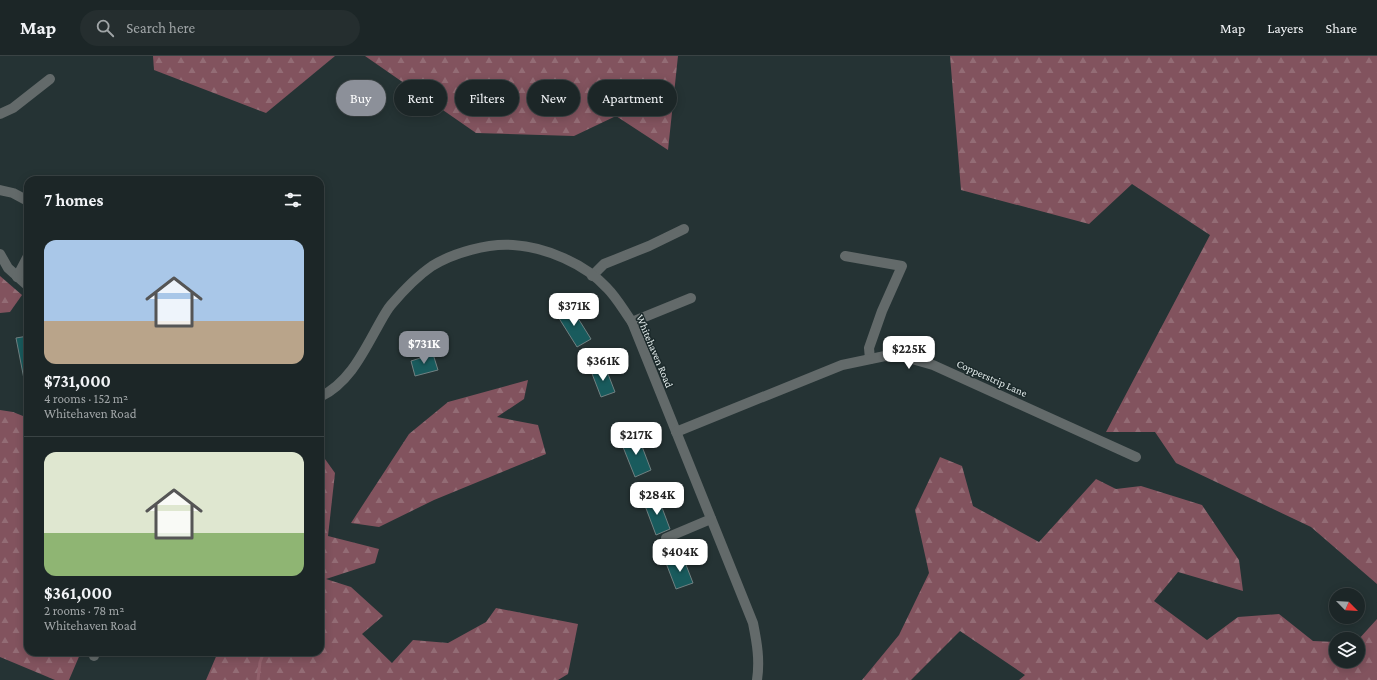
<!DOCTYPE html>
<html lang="en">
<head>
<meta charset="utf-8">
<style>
	:root { --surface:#1c2627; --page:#252e2f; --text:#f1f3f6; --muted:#a0a5a7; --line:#3a4344; --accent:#8c9099 }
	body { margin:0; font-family:"Crimson Pro",serif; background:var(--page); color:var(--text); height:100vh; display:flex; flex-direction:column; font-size:15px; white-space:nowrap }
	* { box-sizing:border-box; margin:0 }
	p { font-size:13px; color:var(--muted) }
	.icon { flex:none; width:22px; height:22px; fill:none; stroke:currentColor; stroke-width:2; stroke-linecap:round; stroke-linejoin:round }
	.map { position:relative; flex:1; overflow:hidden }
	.side { position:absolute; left:24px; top:120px; width:300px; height:480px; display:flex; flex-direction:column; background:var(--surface); border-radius:12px; box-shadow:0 2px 10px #0003,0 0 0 1px var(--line) }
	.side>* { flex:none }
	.guide { position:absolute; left:336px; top:24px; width:380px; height:36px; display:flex; gap:8px }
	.needle { width:26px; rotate:114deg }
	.fabs { position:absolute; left:1329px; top:532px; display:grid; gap:8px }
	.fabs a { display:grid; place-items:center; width:36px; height:36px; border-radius:50%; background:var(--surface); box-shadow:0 2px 10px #0003,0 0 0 1px var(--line); font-size:20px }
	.price { position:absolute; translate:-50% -34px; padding:0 9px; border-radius:8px; background:#fff; color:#222; font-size:13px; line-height:26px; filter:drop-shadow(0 1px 2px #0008) }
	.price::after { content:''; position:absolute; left:50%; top:24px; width:12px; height:9px; margin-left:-6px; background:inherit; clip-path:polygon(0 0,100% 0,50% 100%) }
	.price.selected { background:var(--accent); color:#fff }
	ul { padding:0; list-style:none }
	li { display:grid; align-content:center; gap:8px; height:212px; padding:0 20px }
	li+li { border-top:1px solid var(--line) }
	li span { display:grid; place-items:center; height:124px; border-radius:12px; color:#555 }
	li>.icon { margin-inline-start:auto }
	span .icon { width:72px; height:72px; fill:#fffc; stroke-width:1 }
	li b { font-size:17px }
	h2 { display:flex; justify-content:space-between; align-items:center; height:48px; padding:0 20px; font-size:17px }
	.pill { padding:0 14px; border-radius:18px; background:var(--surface); box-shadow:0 2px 10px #0003,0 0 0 1px var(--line); font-size:14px; line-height:36px }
	.pill.selected { background:var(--accent); color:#fff }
	header { display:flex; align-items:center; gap:24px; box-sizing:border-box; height:56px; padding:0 20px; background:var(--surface); border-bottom:1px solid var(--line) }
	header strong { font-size:19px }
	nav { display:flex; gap:22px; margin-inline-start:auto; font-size:14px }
	.search { width:280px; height:36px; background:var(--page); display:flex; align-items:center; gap:10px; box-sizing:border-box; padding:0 14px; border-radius:22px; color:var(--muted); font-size:15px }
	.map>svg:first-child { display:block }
	.forest { fill:url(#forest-firs) }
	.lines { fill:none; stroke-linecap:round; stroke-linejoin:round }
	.stream { stroke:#91616c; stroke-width:3 }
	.building { fill:#195b5d; stroke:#718182 }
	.minor { stroke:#636a6a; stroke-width:10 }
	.labels { text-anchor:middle; stroke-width:3; stroke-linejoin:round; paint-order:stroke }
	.street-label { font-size:11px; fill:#e1eaea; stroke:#1b292a }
</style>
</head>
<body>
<header>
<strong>Map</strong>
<div class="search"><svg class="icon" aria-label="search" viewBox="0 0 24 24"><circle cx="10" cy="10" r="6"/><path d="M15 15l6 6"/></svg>Search here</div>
<nav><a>Map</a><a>Layers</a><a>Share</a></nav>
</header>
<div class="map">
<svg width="1377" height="624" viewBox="0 0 1377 624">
	<defs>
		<pattern id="forest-firs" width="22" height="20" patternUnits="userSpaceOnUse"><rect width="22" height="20" fill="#82535e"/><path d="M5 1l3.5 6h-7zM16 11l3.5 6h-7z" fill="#936c75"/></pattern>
	</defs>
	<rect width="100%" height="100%" fill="#253334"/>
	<g class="forest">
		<polygon points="153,0 335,0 266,57 154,14"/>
		<polygon points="365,0 678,0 668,94 616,60 574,80 476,77"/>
		<polygon points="950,0 1377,0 1377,528 1311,471 1176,407 1155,376 1106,376 1210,179 1132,128 1089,168 961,134"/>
		<polygon points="0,220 22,239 10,256 0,257"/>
		<polygon points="528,324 524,343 497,361 538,369 546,398 434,444 379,471 351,467 409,378 448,346"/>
		<polygon points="0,354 13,356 28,362 28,596 81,596 69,624 55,624 0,601"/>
		<polygon points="320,396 335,417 328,480 379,493 375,507 326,523 351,531 383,560 362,578 392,607 413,584 448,587 486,566 496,552 578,568 568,618 558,624 206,624 218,596 320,596"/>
		<polygon points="940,401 962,410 973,450 1039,486 1096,423 1116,433 1141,430 1202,449 1239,504 1243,535 1178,516 1154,545 1207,584 1238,561 1279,558 1313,585 1336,586 1336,605 1358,605 1358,584 1377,563 1377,624 1019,624 1025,619 960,575 911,624 862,624 899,579 929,517 915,454"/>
	</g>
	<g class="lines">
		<polyline class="stream" points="258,624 260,606 264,596"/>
	</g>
	<g class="building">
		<polygon points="571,251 591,283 577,291 557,259"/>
		<polygon points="28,280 28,322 24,323 16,282"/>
		<polygon points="433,298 438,314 415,320 411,305"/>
		<polygon points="605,310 615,336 601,341 591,315"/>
		<polygon points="638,380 651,414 635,421 621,386"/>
		<polygon points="658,441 670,473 656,479 644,447"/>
		<polygon points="683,501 693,527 676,533 666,507"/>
	</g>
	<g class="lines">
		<g class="minor">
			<polyline points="0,58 13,52 50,23"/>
			<polyline points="0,134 13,137 28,145"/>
			<polyline points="0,198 8,212 28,230"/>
			<polyline points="845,200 902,210 882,255 869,292 870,303"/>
			<polyline points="592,220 604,208 649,190 684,173"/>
			<polyline points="17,221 28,200"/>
			<polyline points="632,266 691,242"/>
			<path d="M320,341c29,-14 43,-44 58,-71 4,-7 8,-15 13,-21 12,-14 25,-28 41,-39 21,-13 56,-23 81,-21 33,2 72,19 94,43 10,10 17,23 25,34l121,301c4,20 7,37 4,57"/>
			<polyline points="676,376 842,309 885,300 905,301 933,309 1136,401"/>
			<polyline points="666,482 711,463"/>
			<polyline points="94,600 94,596"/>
		</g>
	</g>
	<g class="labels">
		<g class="street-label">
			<text transform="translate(655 295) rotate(67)" y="4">Whitehaven Road</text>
			<text transform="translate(992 322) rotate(24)" y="4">Copperstrip Lane</text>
		</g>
	</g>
</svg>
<div class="fabs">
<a><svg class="needle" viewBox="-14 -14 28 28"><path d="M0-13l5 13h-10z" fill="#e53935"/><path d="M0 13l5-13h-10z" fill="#a0a5a7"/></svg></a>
<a><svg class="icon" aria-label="layers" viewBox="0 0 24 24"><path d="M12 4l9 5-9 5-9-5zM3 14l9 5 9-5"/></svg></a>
</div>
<b class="price" style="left:574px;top:271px">$371K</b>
<b class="price selected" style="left:424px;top:309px">$731K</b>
<b class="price" style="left:909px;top:314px">$225K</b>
<b class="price" style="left:603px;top:326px">$361K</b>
<b class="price" style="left:636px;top:400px">$217K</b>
<b class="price" style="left:657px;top:460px">$284K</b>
<b class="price" style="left:680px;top:517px">$404K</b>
<div class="guide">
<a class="pill selected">Buy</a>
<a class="pill">Rent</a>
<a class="pill">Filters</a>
<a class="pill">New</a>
<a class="pill">Apartment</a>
</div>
<section class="side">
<h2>7 homes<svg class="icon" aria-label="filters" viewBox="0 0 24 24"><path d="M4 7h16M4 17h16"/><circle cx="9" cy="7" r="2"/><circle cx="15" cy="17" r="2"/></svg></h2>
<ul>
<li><span style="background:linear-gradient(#a9c7e8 65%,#b9a48a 0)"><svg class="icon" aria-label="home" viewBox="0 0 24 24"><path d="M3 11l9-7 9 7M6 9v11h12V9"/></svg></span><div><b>$731,000</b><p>4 rooms · 152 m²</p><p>Whitehaven Road</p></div></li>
<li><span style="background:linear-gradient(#dfe7d0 65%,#8fb573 0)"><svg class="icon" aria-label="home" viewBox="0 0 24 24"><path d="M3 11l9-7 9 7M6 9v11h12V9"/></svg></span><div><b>$361,000</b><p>2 rooms · 78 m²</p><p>Whitehaven Road</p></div></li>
</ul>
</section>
</div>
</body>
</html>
